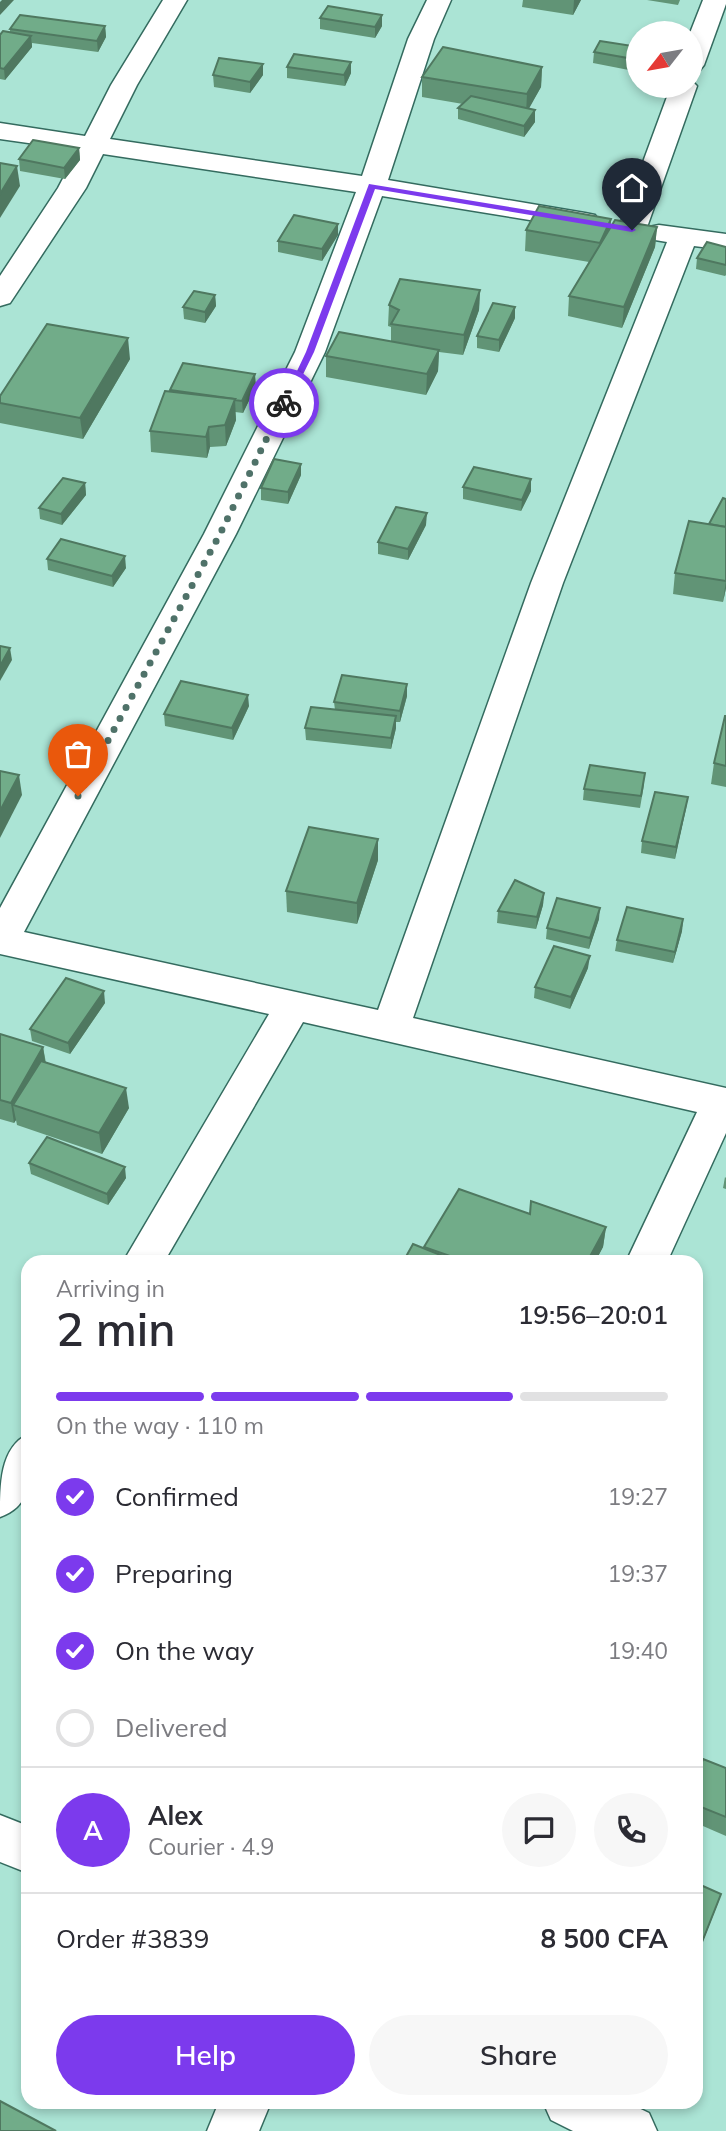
<!DOCTYPE html>
<meta charset="utf-8">
<style>
body{margin:0;font-family:Mulish,sans-serif;background:#f7f7f7;color:#2b2b33;height:100vh;display:flex;flex-direction:column;font-size:26px;white-space:nowrap}
*{box-sizing:border-box;margin:0}
p{font-size:23px;color:#7c7c81}
.icon{flex:none;width:38px;height:38px;fill:none;stroke:currentColor;stroke-width:2;stroke-linecap:round;stroke-linejoin:round}
.map{position:relative;flex:1;overflow:hidden}
.panel{position:absolute;left:21px;top:1255px;width:682px;height:854px;display:flex;flex-direction:column;background:#fff;border-radius:21px;box-shadow:0 4px 10px #0003}
.panel>*{flex:none}
.needle{width:46px;rotate:239deg}
.tools{position:absolute;left:626px;top:21px;display:grid;gap:14px}
.tools a{display:grid;place-items:center;width:77px;height:77px;border-radius:50%;background:#fff;box-shadow:0 4px 10px #0003;font-size:35px}
.pin{position:absolute;display:grid;place-items:center;width:60px;height:60px;color:#fff;margin:-72px -30px;border-radius:50% 50% 50% 0;rotate:-45deg;box-shadow:0 0 7px #0007}
.pin .icon{rotate:45deg}
.courier{position:absolute;display:grid;place-items:center;width:70px;height:70px;margin:-35px;border:5px solid #7c3aed;border-radius:50%;background:#fff;color:#222;box-shadow:0 2px 9px #0007}
.head em{font-style:normal;font-weight:600}
.head div{display:flex;flex-direction:column-reverse}
.head{display:flex;align-items:center;justify-content:space-between;height:119px;padding:0 35px}
h1{font-size:46px;font-weight:600;line-height:52px}
.bar{display:grid;grid-template-columns:repeat(4,1fr);gap:10px 7px;align-content:center;height:84px;padding:0 35px}
.bar i{height:9px;border-radius:5px;background:#e1e1e2}
.bar .active{background:#7c3aed}
.bar p{grid-column:span 4}
.line{display:flex;align-items:center;gap:18px;padding:0 35px;border-top:2px solid #e1e1e2}
.line div{flex:1}
.round{display:grid;place-items:center;flex:none;width:74px;height:74px;border-radius:37px;background:#f7f7f7}
ol{padding:0 35px;list-style:none}
li{display:flex;align-items:center;gap:21px;height:77px}
li p{margin-inline-start:auto}
li .icon{padding:7px;border-radius:50%;background:#7c3aed;color:#fff;stroke-width:4}
li:last-child{color:#7c7c81}
li i{width:38px;height:38px;border:4px solid #e1e1e2;border-radius:50%}
.action{display:flex;gap:14px;margin-top:auto;padding:14px 35px}
.action a{flex:1;height:80px;border-radius:42px;background:#7c3aed;color:#fff;font-size:28px;font-weight:600;line-height:80px;text-align:center}
.action a+a{background:#f7f7f7;color:#2b2b33}
.map>svg:first-child{display:block}
.lines{fill:none;stroke-linecap:round;stroke-linejoin:round}
.street-casing{stroke:#346b5f;stroke-width:3}
.street{fill:#fff;fill-rule:evenodd}
.wall{fill:#619476}
.shaded-wall{fill:#4f7860}
.building{fill:#71ac89;stroke:#4f7860;stroke-width:2}
.route{fill:#7c3aed}
.done{stroke:#4f7269;stroke-width:7;stroke-dasharray:0 12.6}
</style>
<div class="map">
<svg width="726" height="2131" viewBox="0 0 726 2131">
<rect width="100%" height="100%" fill="#abe4d5"/>
<g class="lines">
<defs>
<g id="street">
<polygon points="163,0 187,0 137,85 110,139 362,176 408,39 427,0 451,0 434,39 388,180 585,213 595,215 599,221 595,227 585,229 382,196 325,352 236,534 24,932 378,1010 531,583 667,242 649,239 645,233 649,227 659,225 726,234 726,250 694,246 563,583 413,1018 726,1088 726,1133 667,1262 626,1262 697,1112 303,1022 164,1262 123,1262 269,1014 0,954 0,908 204,534 295,352 356,192 103,154 86,188 14,297 10,303 0,306 0,276 58,188 78,150 0,139 0,123 85,136 111,85"/>
<polygon points="703,0 726,0 726,4 704,65 700,70 691,73 690,33"/>
<polygon points="691,80 697,86 646,230 642,236 622,236 618,230 671,86 691,86"/>
<path d="M28 1434C28 1468 38 1504 0 1517 0 1484 0 1448 28 1434Z"/>
<polygon points="0,1815 28,1826 28,1873 0,1862"/>
<polygon points="219,2102 271,2102 259,2131 207,2131"/>
<polygon points="543,2102 626,2102 649,2113 657,2131 573,2131 551,2120"/>
</g>
</defs>
<use href="#street" class="street-casing"/>
<use href="#street" class="street"/>
</g>
<g class="wall">
<polygon points="523,0 581,0 573,15 522,7"/>
<polygon points="647,0 680,0 678,5"/>
<polygon points="382,15 382,26 375,38 320,29 320,18"/>
<polygon points="105,26 106,37 98,52 32,43 32,47 5,80 0,79 0,35 10,32 10,29"/>
<polygon points="639,47 639,72 593,63 594,52"/>
<polygon points="287,67 351,73 345,86 287,78"/>
<polygon points="542,67 541,87 528,109 535,122 524,137 458,119 458,108 463,104 422,97 422,77"/>
<polygon points="213,75 263,75 250,93 214,87"/>
<polygon points="79,148 80,160 65,179 20,171 19,159"/>
<polygon points="611,219 610,228 657,227 655,247 622,328 568,316 569,296 589,262 525,251 526,230"/>
<polygon points="338,235 322,261 278,252 278,241"/>
<polygon points="726,247 726,275 725,276 696,269 697,258"/>
<polygon points="480,290 479,310 463,355 439,352 438,371 426,395 326,377 326,356 391,342 391,327 388,326 389,305"/>
<polygon points="215,295 216,306 205,323 184,319 183,307"/>
<polygon points="515,318 499,352 477,348 477,336"/>
<polygon points="130,359 83,439 0,423 0,396"/>
<polygon points="256,386 243,413 235,412 236,420 226,446 210,447 207,458 151,452 150,431 170,390"/>
<polygon points="301,475 288,504 261,500 261,488"/>
<polygon points="531,479 531,491 521,511 463,499 463,487"/>
<polygon points="85,483 86,495 62,525 40,519 39,508"/>
<polygon points="726,499 726,588 723,602 673,594 675,573"/>
<polygon points="426,525 408,560 378,554 378,542"/>
<polygon points="47,559 126,568 113,587 48,570"/>
<polygon points="407,696 400,722 396,722 396,728 391,749 306,740 305,728 335,710 334,702"/>
<polygon points="249,706 233,740 165,726 164,714"/>
<polygon points="726,716 726,787 711,784 714,763"/>
<polygon points="644,785 640,808 583,800 584,789"/>
<polygon points="688,797 675,859 641,853 642,841"/>
<polygon points="378,860 357,924 287,912 286,891"/>
<polygon points="544,893 543,905 536,929 497,923 498,911"/>
<polygon points="599,919 589,949 546,939 547,928"/>
<polygon points="683,919 682,931 673,963 615,951 617,940"/>
<polygon points="588,968 570,1009 534,998 535,987"/>
<polygon points="105,1003 70,1054 32,1041 30,1029"/>
<polygon points="0,1034 43,1047 46,1063 129,1108 102,1154 17,1125 16,1120 14,1123 0,1119"/>
<polygon points="29,1163 126,1178 108,1205 31,1174"/>
<polygon points="725,1177 726,1178 726,1189 723,1188"/>
<polygon points="530,1214 606,1227 603,1247 595,1262 403,1262 424,1248 424,1247"/>
<polygon points="726,1768 726,1836 696,1823 696,1780"/>
<polygon points="696,1883 721,1894 699,1951 696,1950"/>
</g>
<g class="shaded-wall">
<polygon points="2,0 14,0 0,15 0,2"/>
<polygon points="574,0 581,0 573,15"/>
<polygon points="382,15 382,26 375,38 375,27"/>
<polygon points="105,26 106,37 98,52 97,41"/>
<polygon points="31,36 32,47 5,80 4,69"/>
<polygon points="351,62 351,73 345,86 344,75"/>
<polygon points="263,64 263,75 250,93 250,82"/>
<polygon points="542,67 541,87 526,114 527,94"/>
<polygon points="535,110 535,122 524,137 524,126"/>
<polygon points="79,148 80,160 65,179 64,168"/>
<polygon points="17,166 20,186 0,218 0,194"/>
<polygon points="611,219 609,240 598,264 600,243"/>
<polygon points="338,224 338,235 322,261 322,249"/>
<polygon points="657,227 655,247 622,328 624,307"/>
<polygon points="480,290 479,310 463,355 464,335"/>
<polygon points="215,295 216,306 205,323 205,312"/>
<polygon points="515,307 515,318 499,352 499,340"/>
<polygon points="128,338 130,359 83,439 80,418"/>
<polygon points="439,350 438,371 426,395 427,374"/>
<polygon points="255,374 256,386 243,413 242,401"/>
<polygon points="235,399 236,420 226,446 225,425"/>
<polygon points="209,427 210,447 207,458 206,437"/>
<polygon points="301,464 301,475 288,504 288,492"/>
<polygon points="531,479 531,491 521,511 522,500"/>
<polygon points="85,483 86,495 62,525 61,514"/>
<polygon points="427,513 426,525 408,560 408,549"/>
<polygon points="125,556 126,568 113,587 112,576"/>
<polygon points="726,580 726,588 723,602"/>
<polygon points="10,648 12,660 0,681 0,666"/>
<polygon points="407,684 407,696 400,722 400,711"/>
<polygon points="248,695 249,706 233,740 232,728"/>
<polygon points="396,716 396,728 391,749 391,738"/>
<polygon points="19,775 22,795 0,838 0,811"/>
<polygon points="688,797 686,809 675,859 676,847"/>
<polygon points="378,839 378,860 357,924 357,903"/>
<polygon points="544,893 543,905 536,929 537,917"/>
<polygon points="600,908 599,919 589,949 590,938"/>
<polygon points="683,919 682,931 673,963 675,952"/>
<polygon points="590,956 588,968 570,1009 571,997"/>
<polygon points="104,991 105,1003 70,1054 68,1043"/>
<polygon points="43,1047 46,1067 13,1105 16,1120 14,1123 11,1103"/>
<polygon points="126,1088 129,1108 102,1154 99,1133"/>
<polygon points="125,1167 126,1178 108,1205 107,1194"/>
<polygon points="606,1227 603,1247 595,1262 587,1262"/>
<polygon points="721,1894 718,1903 699,1951 702,1942"/>
</g>
<g class="building">
<polygon points="328,6 382,15 375,27 320,18"/>
<polygon points="20,15 105,26 97,41 10,29"/>
<polygon points="3,31 31,36 4,69 0,68 0,35"/>
<polygon points="600,41 639,47 639,60 594,52"/>
<polygon points="443,47 542,67 527,94 422,77"/>
<polygon points="294,54 351,62 344,75 287,67"/>
<polygon points="219,58 263,64 250,82 213,75"/>
<polygon points="471,96 535,110 524,126 458,108"/>
<polygon points="33,140 79,148 64,168 19,159"/>
<polygon points="0,163 17,166 0,194"/>
<polygon points="539,206 611,219 600,243 526,230"/>
<polygon points="294,215 338,224 322,249 278,241"/>
<polygon points="615,220 657,227 624,307 569,296"/>
<polygon points="707,242 726,247 726,265 697,258"/>
<polygon points="400,279 480,290 464,335 391,324 399,310 389,305"/>
<polygon points="194,291 215,295 205,312 183,307"/>
<polygon points="493,303 515,307 499,340 477,336"/>
<polygon points="47,324 128,338 80,418 0,403 0,396"/>
<polygon points="339,332 439,350 427,374 326,356"/>
<polygon points="183,363 255,374 242,401 234,400 235,399 170,390"/>
<polygon points="165,391 235,399 225,425 209,427 206,437 150,431"/>
<polygon points="274,459 301,464 288,492 261,488"/>
<polygon points="474,467 531,479 522,500 463,487"/>
<polygon points="63,478 85,483 61,514 39,508"/>
<polygon points="723,498 726,499 726,527 709,524"/>
<polygon points="396,507 427,513 408,549 378,542"/>
<polygon points="689,521 726,527 726,581 675,573"/>
<polygon points="61,539 125,556 112,576 47,559"/>
<polygon points="0,646 10,648 0,666"/>
<polygon points="342,675 407,684 400,711 334,702"/>
<polygon points="181,681 248,695 232,728 164,714"/>
<polygon points="311,707 396,716 391,738 305,728"/>
<polygon points="725,716 726,716 726,766 714,763"/>
<polygon points="590,765 645,773 641,796 584,789"/>
<polygon points="0,771 19,775 0,811"/>
<polygon points="655,792 688,797 676,847 642,841"/>
<polygon points="309,827 378,839 357,903 286,891"/>
<polygon points="515,880 544,893 537,917 498,911"/>
<polygon points="557,898 600,908 590,938 547,928"/>
<polygon points="627,907 683,919 675,952 617,940"/>
<polygon points="554,946 590,956 571,997 535,987"/>
<polygon points="66,978 104,991 68,1043 30,1029"/>
<polygon points="0,1034 43,1047 11,1103 0,1100"/>
<polygon points="41,1061 126,1088 99,1133 13,1105"/>
<polygon points="47,1137 125,1167 107,1194 29,1163"/>
<polygon points="459,1189 530,1214 531,1201 606,1227 587,1262 467,1262 424,1247"/>
<polygon points="413,1244 458,1262 403,1262"/>
<polygon points="703,1759 726,1768 726,1817 696,1805 696,1780"/>
<polygon points="696,1883 721,1894 702,1942 696,1940"/>
<polygon points="0,2101 56,2131 0,2131"/>
</g>
<polygon class="route" points="369,184 632,227 636,230 632,232 375,189 314,352 289,403 281,405 306,352"/>
<g class="lines">
<polyline class="done" points="78,796 220,534 284,403"/>
</g>
</svg>
<div class="tools">
<a><svg class="needle" viewBox="-14 -14 28 28"><path d="M0-13l5 13h-10z" fill="#e53935"/><path d="M0 13l5-13h-10z" fill="#7c7c81"/></svg></a>
</div>
<div class="pin" style="left:78px;top:796px;background:#ea580c"><svg class="icon" aria-label="bag" viewBox="0 0 24 24"><path d="M5 8h14l-1 12H6zM9 8a3 3 0 0 1 6 0"/></svg></div>
<div class="pin" style="left:632px;top:230px;background:#1f2937"><svg class="icon" aria-label="home" viewBox="0 0 24 24"><path d="M3 11l9-7 9 7M6 9v11h12V9"/></svg></div>
<div class="courier" style="left:284px;top:403px"><svg class="icon" aria-label="bike" viewBox="0 0 24 24"><circle cx="6" cy="16" r="4"/><circle cx="18" cy="16" r="4"/><path d="M6 16l4-8h5l3 8M10 8l3 8H6M13 5h3"/></svg></div>
<section class="panel">
<div class="head"><div><h1>2 min</h1><p>Arriving in</p></div><em>19:56–20:01</em></div>
<div class="bar"><i class="active"></i><i class="active"></i><i class="active"></i><i></i><p>On the way · 110 m</p></div>
<ol>
<li><svg class="icon" aria-label="check" viewBox="0 0 24 24"><path d="M5 12l5 5 9-10"/></svg>Confirmed<p>19:27</p></li>
<li><svg class="icon" aria-label="check" viewBox="0 0 24 24"><path d="M5 12l5 5 9-10"/></svg>Preparing<p>19:37</p></li>
<li><svg class="icon" aria-label="check" viewBox="0 0 24 24"><path d="M5 12l5 5 9-10"/></svg>On the way<p>19:40</p></li>
<li><i></i>Delivered</li>
</ol>
<div class="line" style="height:126px"><b class="round" style="background:#7c3aed;color:#fff">A</b><div><b>Alex</b><p>Courier · 4.9</p></div><a class="round"><svg class="icon" aria-label="chat" viewBox="0 0 24 24"><path d="M4 5h16v11H9l-5 4z"/></svg></a><a class="round"><svg class="icon" aria-label="phone" viewBox="0 0 24 24"><path d="M5 4h4l2 5-3 2q2 4 5 5l2-3 5 2v4C11 20 4 13 5 4z"/></svg></a></div>
<div class="line" style="height:91px"><div>Order #3839</div><b>8 500 CFA</b></div>
<div class="action"><a>Help</a><a>Share</a></div>
</section>
</div>
